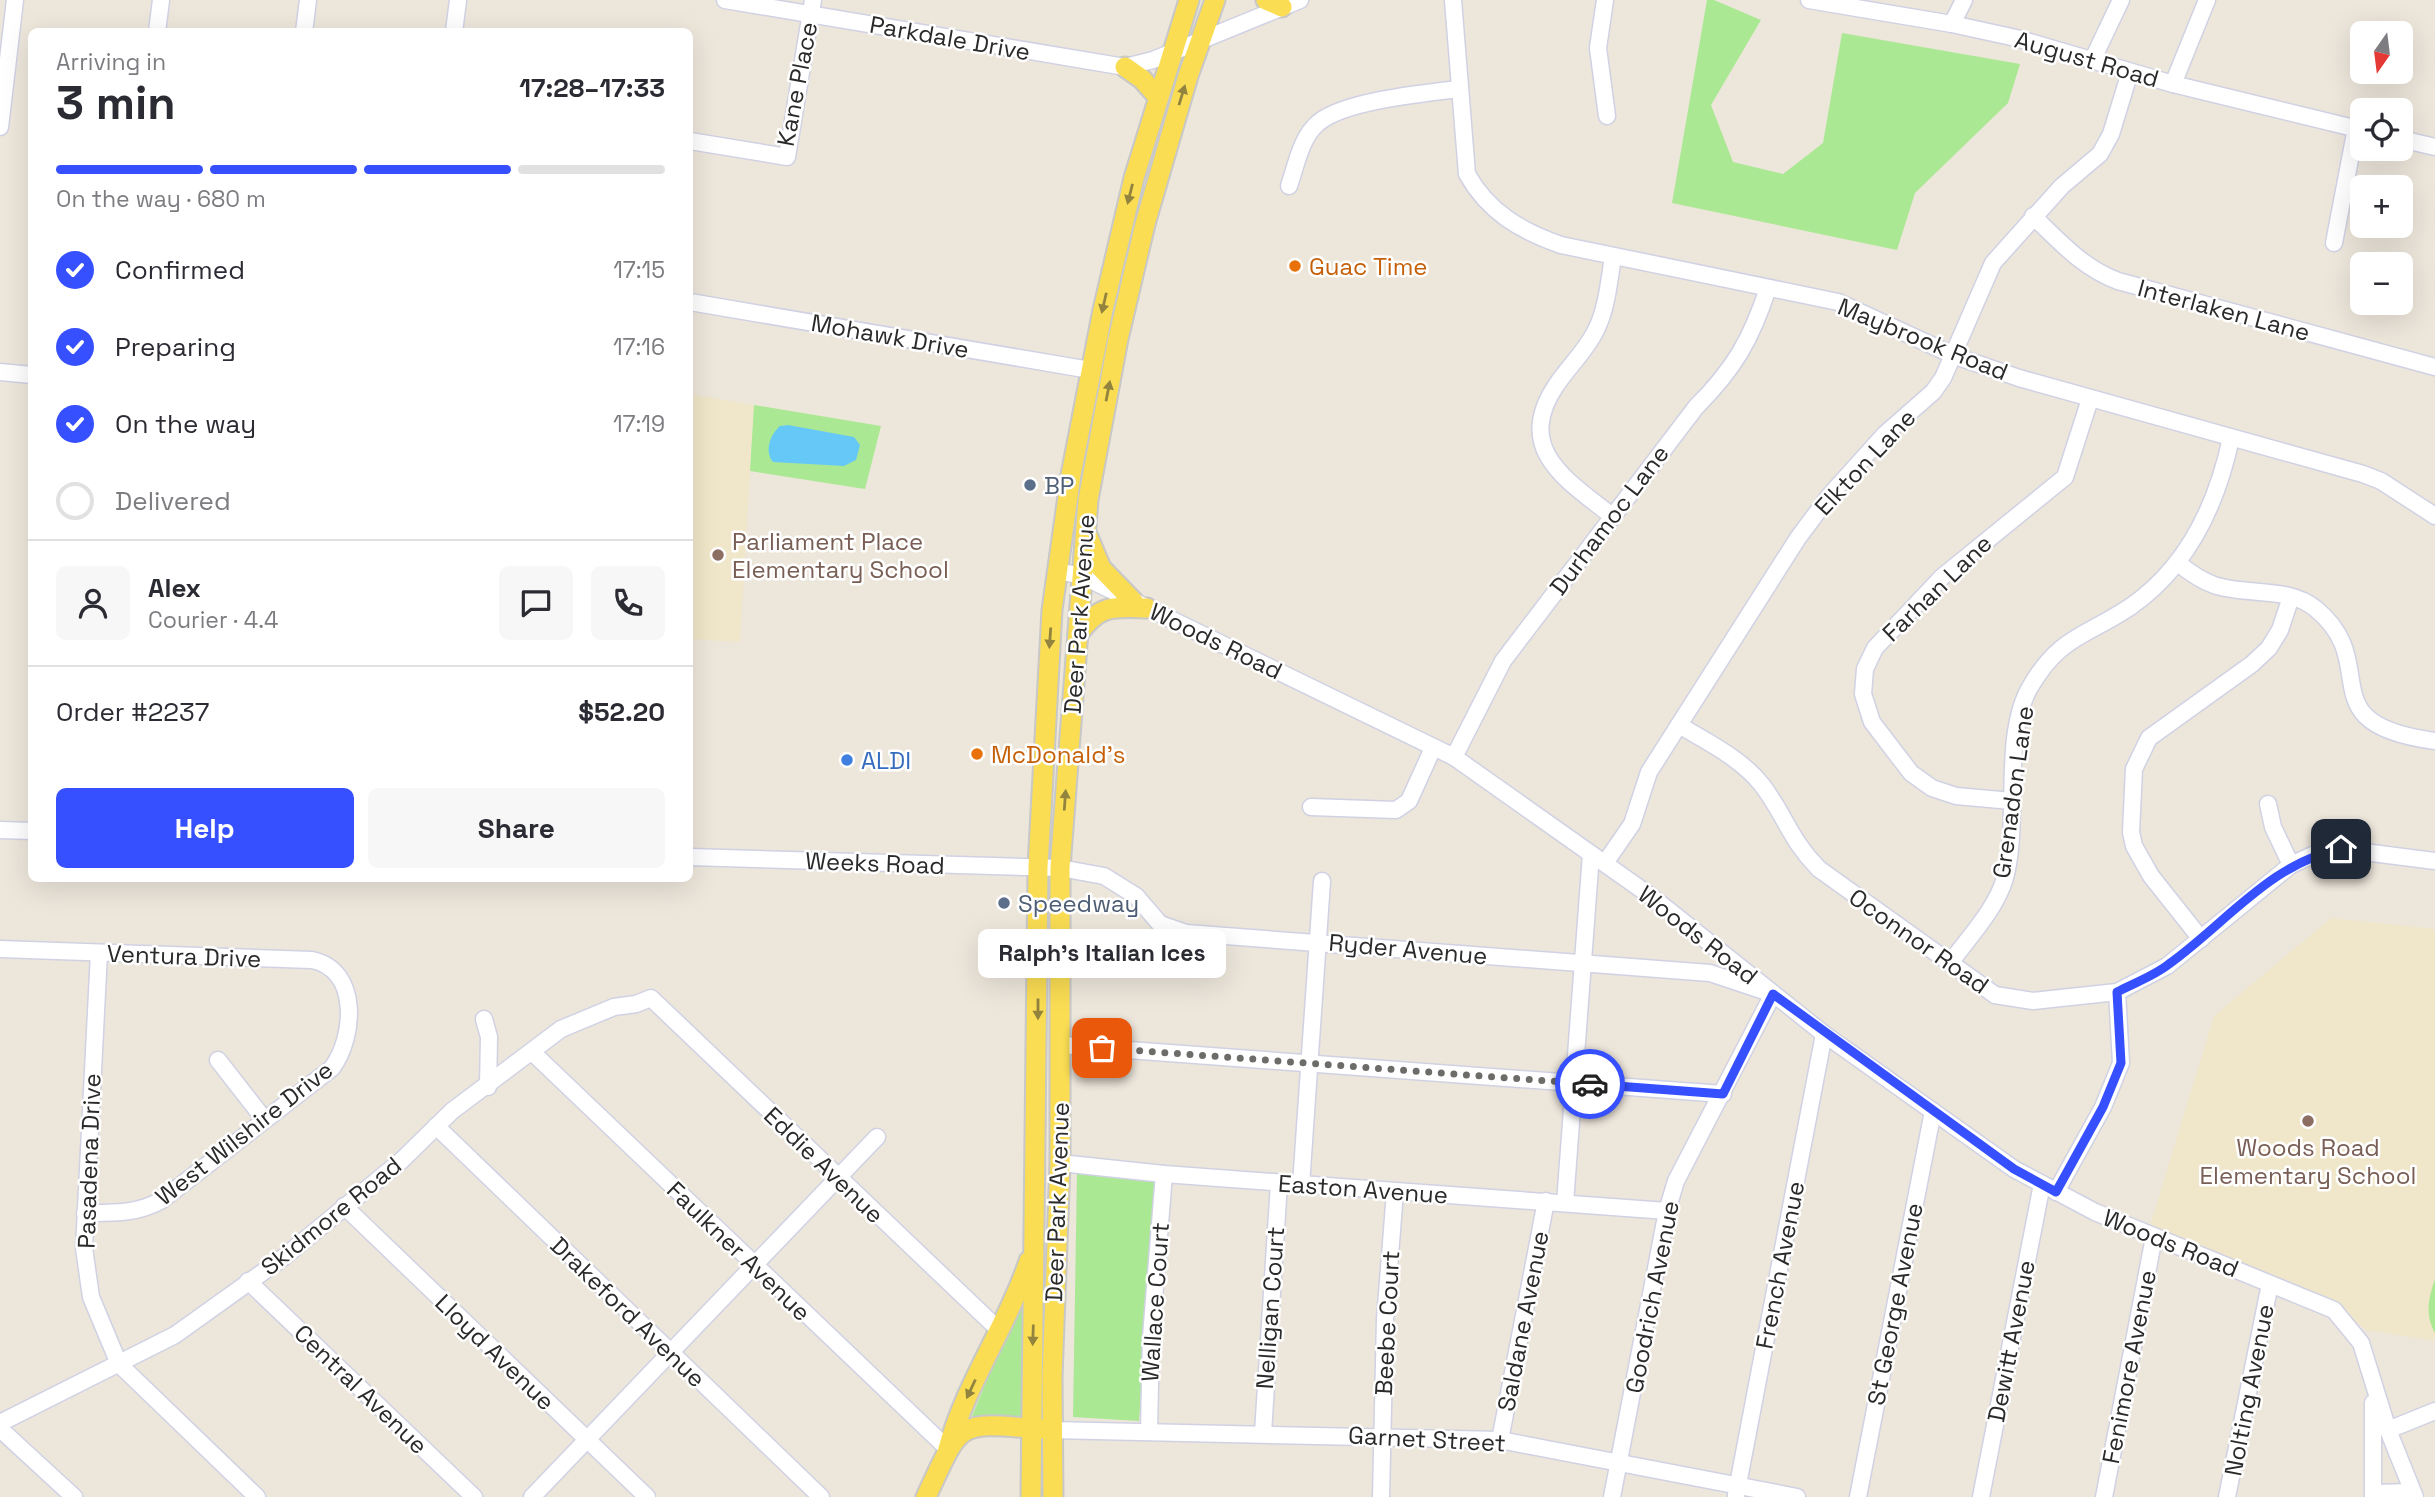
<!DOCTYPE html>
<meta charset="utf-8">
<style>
body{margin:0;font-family:"Space Grotesk",sans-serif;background:#f7f7f7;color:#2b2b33;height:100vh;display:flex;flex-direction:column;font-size:26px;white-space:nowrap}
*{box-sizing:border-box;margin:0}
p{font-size:23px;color:#7c7c81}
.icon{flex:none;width:38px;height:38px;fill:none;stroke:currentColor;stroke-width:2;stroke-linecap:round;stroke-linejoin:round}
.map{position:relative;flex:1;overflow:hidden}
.drawer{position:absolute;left:28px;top:28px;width:665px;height:854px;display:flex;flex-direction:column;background:#fff;border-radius:10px;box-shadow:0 7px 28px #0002}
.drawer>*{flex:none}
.needle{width:46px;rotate:194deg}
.tools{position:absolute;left:2350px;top:21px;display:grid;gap:14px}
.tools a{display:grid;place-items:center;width:63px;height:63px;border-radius:10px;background:#fff;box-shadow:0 7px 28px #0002;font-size:35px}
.pin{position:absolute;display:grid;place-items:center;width:60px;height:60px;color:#fff;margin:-30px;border-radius:14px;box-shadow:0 4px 10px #0006}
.courier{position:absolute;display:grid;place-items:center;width:70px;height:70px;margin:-35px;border:5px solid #364fff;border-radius:50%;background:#fff;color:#222;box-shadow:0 2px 9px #0007}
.bubble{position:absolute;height:49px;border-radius:10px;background:#fff;box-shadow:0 7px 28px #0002;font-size:23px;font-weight:700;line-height:49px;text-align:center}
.summary em{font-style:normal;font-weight:700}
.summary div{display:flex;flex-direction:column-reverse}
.summary{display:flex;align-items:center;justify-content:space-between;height:119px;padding:0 28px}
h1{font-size:46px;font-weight:700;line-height:52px}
.bar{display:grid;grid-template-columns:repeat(4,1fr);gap:10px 7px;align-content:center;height:84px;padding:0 28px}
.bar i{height:9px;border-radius:5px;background:#e1e1e2}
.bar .selected{background:#364fff}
.bar p{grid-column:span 4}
.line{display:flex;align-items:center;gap:18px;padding:0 28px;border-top:2px solid #e1e1e2}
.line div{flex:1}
.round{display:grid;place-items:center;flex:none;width:74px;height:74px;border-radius:10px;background:#f7f7f7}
ol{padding:0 28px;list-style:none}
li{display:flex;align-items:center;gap:21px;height:77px}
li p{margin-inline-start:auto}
li .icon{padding:7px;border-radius:50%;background:#364fff;color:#fff;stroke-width:4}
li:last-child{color:#7c7c81}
li i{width:38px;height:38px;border:4px solid #e1e1e2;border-radius:50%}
.action{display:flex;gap:14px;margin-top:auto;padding:14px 28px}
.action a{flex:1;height:80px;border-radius:10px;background:#364fff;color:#fff;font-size:28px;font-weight:700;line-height:80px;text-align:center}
.action a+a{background:#f7f7f7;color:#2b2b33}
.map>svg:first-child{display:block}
.education{fill:#f0e6c9}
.green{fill:#abe893}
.water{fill:#66c8f7}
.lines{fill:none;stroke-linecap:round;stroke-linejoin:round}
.minor-casing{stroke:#d0d2e4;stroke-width:19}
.major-casing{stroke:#c8c8c8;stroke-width:23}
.minor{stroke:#fff;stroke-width:16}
.major{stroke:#fadd53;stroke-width:19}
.oneway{fill:#92843e}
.done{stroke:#6e6c68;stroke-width:7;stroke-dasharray:0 12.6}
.route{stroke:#364fff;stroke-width:9}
.food-dot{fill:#e8710a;stroke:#fff;stroke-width:2.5}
.service-dot{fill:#5c6f8a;stroke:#fff;stroke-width:2.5}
.education-dot{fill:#8d6e63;stroke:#fff;stroke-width:2.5}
.shop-dot{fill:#3f7fe0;stroke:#fff;stroke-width:2.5}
.labels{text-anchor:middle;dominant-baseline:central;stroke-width:5;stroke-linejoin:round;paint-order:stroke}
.street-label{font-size:24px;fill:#2a2a2a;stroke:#fff}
.food-label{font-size:24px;fill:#c56008;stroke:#fff;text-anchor:start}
.service-label{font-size:24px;fill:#4e5e75;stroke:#fff;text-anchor:start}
.education-label{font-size:24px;fill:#785e54;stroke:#fff;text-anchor:start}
.shop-label{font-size:24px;fill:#366cbe;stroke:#fff;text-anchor:start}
</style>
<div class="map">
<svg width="2435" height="1497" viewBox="0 0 2435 1497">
<rect width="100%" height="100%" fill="#ede6db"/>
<g class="education">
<polygon points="690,394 754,405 740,642 690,639"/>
<polygon points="2331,918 2435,929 2435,1341 2367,1330 2334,1305 2150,1226 2214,1016"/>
</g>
<g class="green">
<polygon points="1707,0 1714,0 1761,20 1711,105 1733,162 1783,174 1823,143 1842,33 2020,64 2008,103 1915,193 1897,250 1672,203"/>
<polygon points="754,405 881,426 865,489 750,471"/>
<polygon points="1077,1172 1157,1180 1139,1421 1073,1417"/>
<path d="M2435 1279V1333C2425 1315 2428 1299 2435 1279Z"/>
<polygon points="1016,1309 1025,1310 1023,1418 972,1416"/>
</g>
<path class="water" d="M788 425 854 437 860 445 856 460 844 466 773 462C764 451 770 435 780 426Z"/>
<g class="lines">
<defs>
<g id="minor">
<polyline points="725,0 1125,67 1153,60 1300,0"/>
<path d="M1453 0 1467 174C1488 212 1521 231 1561 245L1838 302 1955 356 2019 378 2363 474 2381 481 2435 516"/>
<polyline points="1605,0 1598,48 1607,116"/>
<polyline points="1809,0 1952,24 2016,38 2173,84 2362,130"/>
<polyline points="1952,24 1964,0"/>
<polyline points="157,32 161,0"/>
<polyline points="304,32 308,0"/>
<polyline points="454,32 458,0"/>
<polyline points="2092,61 2121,0"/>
<polyline points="2173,84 2207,0"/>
<polyline points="0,127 15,0"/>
<polyline points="2401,139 2435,147"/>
<polyline points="690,141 787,157 813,0"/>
<path d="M1289 186C1296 166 1301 137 1318 123 1343 101 1424 93 1459 89"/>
<path d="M2033 216C2060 242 2083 268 2118 281L2435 367"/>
<polyline points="2334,243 2356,128"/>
<polyline points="690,302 1090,370"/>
<polyline points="0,372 32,375"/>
<path d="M1612 516C1568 481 1514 450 1555 387 1567 368 1586 351 1596 330 1607 308 1609 281 1613 257"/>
<path d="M2178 563C2189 572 2200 580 2214 585 2246 596 2288 586 2316 609 2384 665 2306 724 2435 741"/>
<polyline points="1058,571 1082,576 1454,757 1652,897 1824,1034 2014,1169 2095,1212 2334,1310 2361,1343 2388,1430 2415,1497"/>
<path d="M1679 725C1707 742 1741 758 1762 785 1785 815 1790 840 1819 869L1995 995 2033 1001 2117 992 2167 966 2291 865 2317 853 2341 849 2435 861"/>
<path d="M1454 757 1503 661 1696 407C1734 369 1751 340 1768 288"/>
<polyline points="2012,801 1956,796 1932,788 1911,773 1872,722 1863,694 1865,669 1875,648 1942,577 2065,477 2090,399"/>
<polyline points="2268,804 2273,827 2291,865"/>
<polyline points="1311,807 1396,810 1409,801 1433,748"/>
<polyline points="0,830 32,831"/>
<polyline points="690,857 1060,868 1104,876 1136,896 1160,924 1186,933 1710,973 1773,994 1676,1181 1667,1211 1612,1497"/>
<polyline points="1605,863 1632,824 1649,772 1798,538 1830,495 1884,435 1933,392 1943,378 1993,263 2062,186 2100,154 2111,134 2130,72"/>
<polyline points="2201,939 2151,876 2134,846 2131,832 2134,769 2149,738 2252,664 2269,648 2280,630 2291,597"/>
<path d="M0 949 312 960C360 970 355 1037 332 1068L162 1200C137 1214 114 1213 85 1213"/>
<polyline points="99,953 84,1248 91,1297 119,1364 257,1497"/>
<path d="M1950 963C1969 937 1996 909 2005 878 2020 823 2002 738 2029 689 2059 636 2085 637 2130 607 2188 567 2217 504 2231 438"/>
<polyline points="484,1019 489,1037 488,1087"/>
<polyline points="1061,1045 1723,1094"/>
<polyline points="532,1052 948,1449"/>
<polyline points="218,1060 264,1119"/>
<polyline points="436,1126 821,1497"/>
<polyline points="1060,1163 1164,1174 1667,1211"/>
<polyline points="1301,1185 1322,881"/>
<polyline points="2056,1192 2103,1107 2121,1063 2117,992"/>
<polyline points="1565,1203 1591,854"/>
<polyline points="344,1206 647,1497"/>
<polyline points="248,1281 474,1497"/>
<polyline points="2373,1403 2373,1497"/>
<polyline points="0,1423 175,1335 284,1257 402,1160 452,1111 561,1029 614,1007 636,1004 651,998 999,1330"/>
<polyline points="0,1429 74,1497"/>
<polyline points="1051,1430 1500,1440 1797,1497"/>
<polyline points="2388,1430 2435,1411"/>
<polyline points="1149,1431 1151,1337 1164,1174"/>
<polyline points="1263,1433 1279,1183"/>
<polyline points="1500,1440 1546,1201"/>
<polyline points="2376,1493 2411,1492"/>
<polyline points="1736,1495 1824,1034"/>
<polyline points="532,1497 877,1137"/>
<polyline points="1381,1497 1385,1319 1395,1192"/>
<polyline points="1858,1497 1933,1111"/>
<polyline points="1981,1497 2042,1184"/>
<polyline points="2104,1497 2154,1237"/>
<polyline points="2227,1497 2270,1284"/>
</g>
<g id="major">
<polyline points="1266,0 1282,7"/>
<polyline points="1125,67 1142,79 1158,97"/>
<polyline points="1088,537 1101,568 1133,601"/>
<path d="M1078 634C1100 604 1112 607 1147 608"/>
<path d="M948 1449C966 1383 1007 1326 1029 1261"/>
<path d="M926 1497C962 1420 955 1422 1041 1429"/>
<polyline points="1031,1497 1038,867 1052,610 1071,475 1103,310 1134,178 1189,0"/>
<polyline points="1053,1497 1052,1377 1060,1163 1060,868 1088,500 1118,339 1145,224 1188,76 1215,0"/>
</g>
</defs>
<use href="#minor" class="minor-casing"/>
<use href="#major" class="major-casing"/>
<use href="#minor" class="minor"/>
<use href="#major" class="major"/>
</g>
<defs><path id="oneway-solid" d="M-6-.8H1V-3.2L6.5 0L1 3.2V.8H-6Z" transform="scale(1.75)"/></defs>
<g class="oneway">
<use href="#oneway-solid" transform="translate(1182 95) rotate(-73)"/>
<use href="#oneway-solid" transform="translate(1130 194) rotate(104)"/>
<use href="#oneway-solid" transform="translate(1104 303) rotate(103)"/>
<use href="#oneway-solid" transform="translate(1108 391) rotate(-79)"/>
<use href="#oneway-solid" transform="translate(1050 638) rotate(94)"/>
<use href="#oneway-solid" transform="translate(1065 800) rotate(-86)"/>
<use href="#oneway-solid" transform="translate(1038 1009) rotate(90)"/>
<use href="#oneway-solid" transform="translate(1033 1335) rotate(92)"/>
<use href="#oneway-solid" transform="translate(971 1389) rotate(115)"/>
</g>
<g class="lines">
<polyline class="done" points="1102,1048 1590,1084"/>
<path class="route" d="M1590 1084 1723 1094 1773 994 2014 1169 2056 1192 2103 1107 2121 1063 2117 992C2134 983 2154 976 2169 964 2225 924 2272 862 2341 849"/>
</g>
<g class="food-dot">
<circle cx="1295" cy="266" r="7"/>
<circle cx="977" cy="754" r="7"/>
</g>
<g class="service-dot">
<circle cx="1030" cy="485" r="7"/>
<circle cx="1004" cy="903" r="7"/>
</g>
<g class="education-dot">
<circle cx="718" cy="555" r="7"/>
<circle cx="2308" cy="1121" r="7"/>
</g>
<circle class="shop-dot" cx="847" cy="760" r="7"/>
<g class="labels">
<g class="street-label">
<text transform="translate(950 38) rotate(10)">Parkdale Drive</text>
<text transform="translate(2087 59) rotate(16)">August Road</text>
<text transform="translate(797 84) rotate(-79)">Kane Place</text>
<text transform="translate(2224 310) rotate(15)">Interlaken Lane</text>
<text transform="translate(890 336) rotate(10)">Mohawk Drive</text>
<text transform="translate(1923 339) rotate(22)">Maybrook Road</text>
<text transform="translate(1865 462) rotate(-47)">Elkton Lane</text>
<text transform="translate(1609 520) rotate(-53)">Durhamoc Lane</text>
<text transform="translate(1937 588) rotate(-44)">Farhan Lane</text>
<text transform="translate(1079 614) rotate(-86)">Deer Park Avenue</text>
<text transform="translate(1216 641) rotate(26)">Woods Road</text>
<text transform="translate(2013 792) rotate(-82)">Grenadon Lane</text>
<text transform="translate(875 863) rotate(2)">Weeks Road</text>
<text transform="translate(1698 935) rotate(38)">Woods Road</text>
<text transform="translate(1919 941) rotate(35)">Oconnor Road</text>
<text transform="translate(1408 949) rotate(5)">Ryder Avenue</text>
<text transform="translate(184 956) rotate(2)">Ventura Drive</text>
<text transform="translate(244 1133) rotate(-38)">West Wilshire Drive</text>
<text transform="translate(89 1161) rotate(-88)">Pasadena Drive</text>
<text transform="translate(824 1165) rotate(44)">Eddie Avenue</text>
<text transform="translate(1363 1189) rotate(4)">Easton Avenue</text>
<text transform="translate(1057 1202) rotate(-88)">Deer Park Avenue</text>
<text transform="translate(331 1216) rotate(-39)">Skidmore Road</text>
<text transform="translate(2171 1243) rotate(22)">Woods Road</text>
<text transform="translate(739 1251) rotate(44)">Faulkner Avenue</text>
<text transform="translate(1780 1265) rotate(-79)">French Avenue</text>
<text transform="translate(1652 1297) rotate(-79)">Goodrich Avenue</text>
<text transform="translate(1155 1302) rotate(-86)">Wallace Court</text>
<text transform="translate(1895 1304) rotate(-79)">St George Avenue</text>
<text transform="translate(1270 1308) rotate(-86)">Nelligan Court</text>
<text transform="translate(628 1312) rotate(44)">Drakeford Avenue</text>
<text transform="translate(1523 1321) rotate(-79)">Saldane Avenue</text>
<text transform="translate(1387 1323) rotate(-87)">Beebe Court</text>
<text transform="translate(2011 1341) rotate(-79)">Dewitt Avenue</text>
<text transform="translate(495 1352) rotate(44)">Lloyd Avenue</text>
<text transform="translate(2129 1367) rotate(-79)">Fenimore Avenue</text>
<text transform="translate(361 1389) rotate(44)">Central Avenue</text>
<text transform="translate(2249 1390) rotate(-79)">Nolting Avenue</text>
<text transform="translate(1427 1439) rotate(3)">Garnet Street</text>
</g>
<g class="food-label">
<text x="1309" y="266">Guac Time</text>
<text x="991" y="754">McDonald's</text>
</g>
<g class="service-label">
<text x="1044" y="485">BP</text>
<text x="1018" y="903">Speedway</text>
</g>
<g class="education-label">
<text x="732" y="541">Parliament Place<tspan x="732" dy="28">Elementary School</tspan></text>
<text x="2308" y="1147" text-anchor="middle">Woods Road<tspan x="2308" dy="28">Elementary School</tspan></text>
</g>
<g class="shop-label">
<text x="861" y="760">ALDI</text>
</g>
</g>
</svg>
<div class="tools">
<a><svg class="needle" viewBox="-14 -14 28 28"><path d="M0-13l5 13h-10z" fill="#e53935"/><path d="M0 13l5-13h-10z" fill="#7c7c81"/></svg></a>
<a><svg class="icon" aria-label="locate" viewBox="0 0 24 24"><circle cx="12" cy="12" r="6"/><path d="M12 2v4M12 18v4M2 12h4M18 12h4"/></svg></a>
<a>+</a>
<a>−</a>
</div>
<div class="pin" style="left:1102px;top:1048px;background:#ea580c"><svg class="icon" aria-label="bag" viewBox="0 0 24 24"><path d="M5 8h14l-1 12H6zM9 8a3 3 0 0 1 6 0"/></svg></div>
<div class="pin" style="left:2341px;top:849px;background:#1f2937"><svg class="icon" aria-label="home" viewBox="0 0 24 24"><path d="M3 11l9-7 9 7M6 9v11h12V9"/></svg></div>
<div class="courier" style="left:1590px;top:1084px"><svg class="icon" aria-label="car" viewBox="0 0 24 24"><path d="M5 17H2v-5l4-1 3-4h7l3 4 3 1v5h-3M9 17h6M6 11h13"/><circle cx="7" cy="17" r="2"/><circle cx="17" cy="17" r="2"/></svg></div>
<div class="bubble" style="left:978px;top:929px;width:248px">Ralph's Italian Ices</div>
<section class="drawer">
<div class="summary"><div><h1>3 min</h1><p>Arriving in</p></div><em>17:28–17:33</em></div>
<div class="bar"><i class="selected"></i><i class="selected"></i><i class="selected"></i><i></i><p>On the way · 680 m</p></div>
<ol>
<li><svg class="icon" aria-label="check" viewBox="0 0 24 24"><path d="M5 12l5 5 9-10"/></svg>Confirmed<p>17:15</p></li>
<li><svg class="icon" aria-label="check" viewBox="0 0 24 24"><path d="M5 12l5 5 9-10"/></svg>Preparing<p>17:16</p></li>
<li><svg class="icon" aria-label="check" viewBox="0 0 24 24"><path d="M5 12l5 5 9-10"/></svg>On the way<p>17:19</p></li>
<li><i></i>Delivered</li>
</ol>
<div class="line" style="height:126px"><a class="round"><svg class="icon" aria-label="person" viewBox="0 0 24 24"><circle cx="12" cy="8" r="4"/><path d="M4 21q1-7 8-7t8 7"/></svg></a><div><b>Alex</b><p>Courier · 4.4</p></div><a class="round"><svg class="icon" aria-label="chat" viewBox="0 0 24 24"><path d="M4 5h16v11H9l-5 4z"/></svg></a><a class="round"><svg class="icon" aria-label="phone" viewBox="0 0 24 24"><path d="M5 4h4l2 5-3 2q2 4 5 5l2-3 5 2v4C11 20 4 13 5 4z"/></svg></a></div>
<div class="line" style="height:91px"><div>Order #2237</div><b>$52.20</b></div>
<div class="action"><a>Help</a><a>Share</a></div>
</section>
</div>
